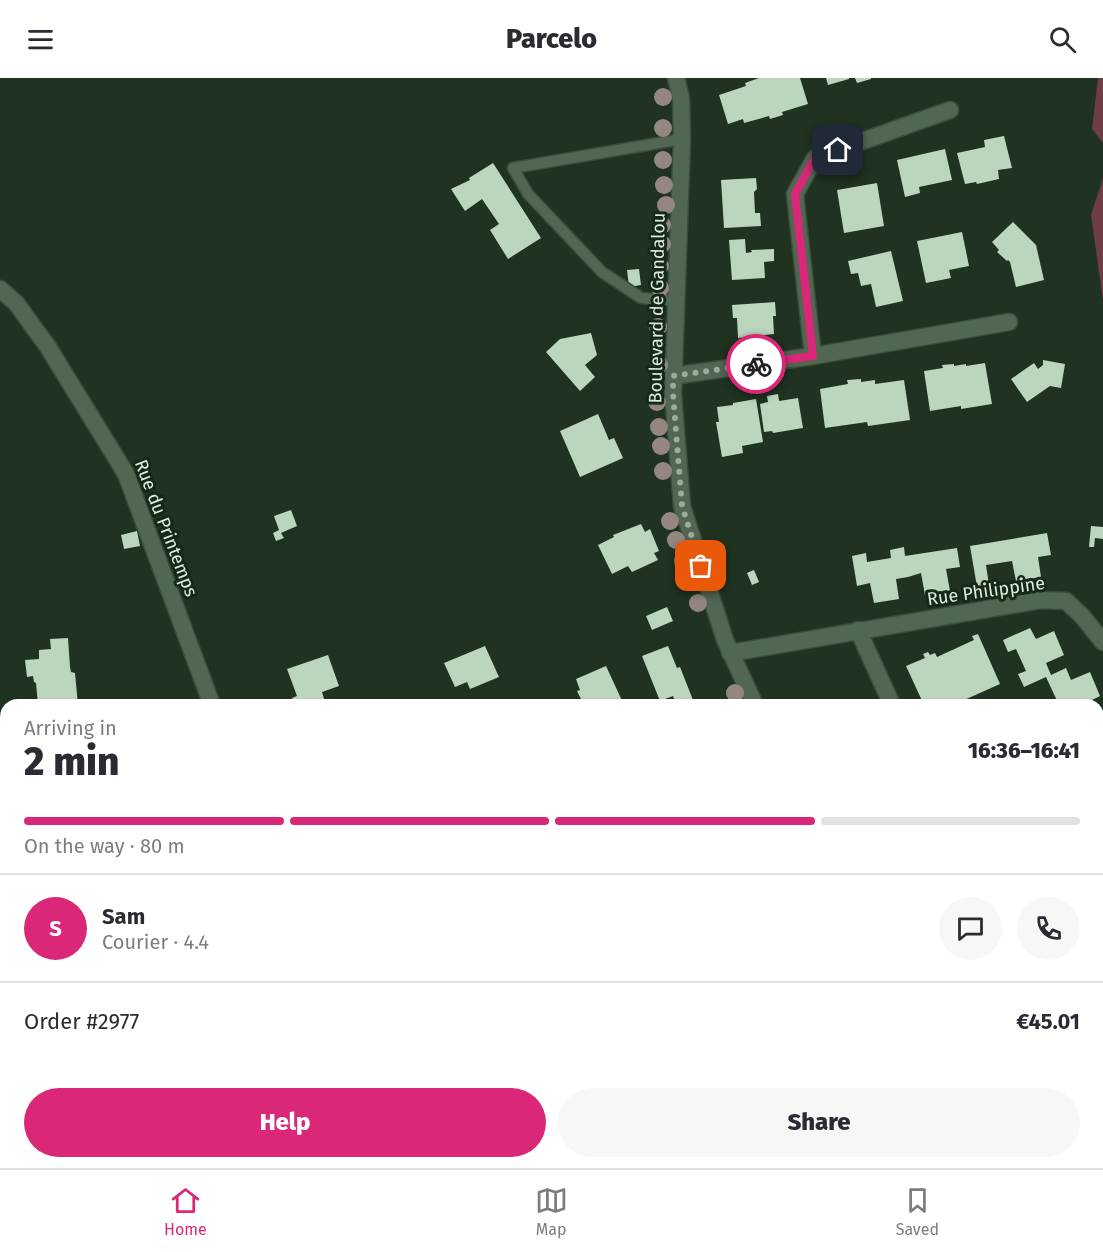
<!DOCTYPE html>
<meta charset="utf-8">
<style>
body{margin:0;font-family:"Fira Sans",sans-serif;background:#f7f7f7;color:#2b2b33;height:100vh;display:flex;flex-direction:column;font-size:22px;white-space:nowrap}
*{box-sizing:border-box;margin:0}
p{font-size:20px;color:#7c7c81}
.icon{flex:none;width:33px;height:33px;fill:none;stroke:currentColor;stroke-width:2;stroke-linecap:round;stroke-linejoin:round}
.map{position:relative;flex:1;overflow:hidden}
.details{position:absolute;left:0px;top:621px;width:1104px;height:470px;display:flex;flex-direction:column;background:#fff;border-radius:18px 18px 0 0;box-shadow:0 2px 4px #0004}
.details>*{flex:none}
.pin{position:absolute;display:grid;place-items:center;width:51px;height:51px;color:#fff;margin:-26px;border-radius:12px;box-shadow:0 3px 9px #0006}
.courier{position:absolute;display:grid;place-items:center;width:60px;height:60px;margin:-30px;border:4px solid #db2777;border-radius:50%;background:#fff;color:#222;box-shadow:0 2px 8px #0007}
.head em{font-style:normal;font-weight:800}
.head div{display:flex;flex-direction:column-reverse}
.head{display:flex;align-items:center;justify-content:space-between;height:102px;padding:0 24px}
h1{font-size:39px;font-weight:800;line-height:45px}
.bar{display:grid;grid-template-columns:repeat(4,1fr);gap:9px 6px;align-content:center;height:72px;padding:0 24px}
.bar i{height:8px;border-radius:4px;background:#e1e1e2}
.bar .current{background:#db2777}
.bar p{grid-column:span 4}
.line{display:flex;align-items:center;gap:15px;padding:0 24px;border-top:2px solid #e1e1e2}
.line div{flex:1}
.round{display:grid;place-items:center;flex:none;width:63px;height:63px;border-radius:32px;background:#f7f7f7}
.primary-button{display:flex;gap:12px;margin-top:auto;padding:12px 24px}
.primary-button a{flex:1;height:69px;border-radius:36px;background:#db2777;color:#fff;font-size:24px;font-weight:800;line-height:69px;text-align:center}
.primary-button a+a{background:#f7f7f7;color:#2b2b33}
header{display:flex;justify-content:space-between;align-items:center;height:78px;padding:0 24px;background:#fff;font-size:27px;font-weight:800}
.tabs{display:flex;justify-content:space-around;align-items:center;height:84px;border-top:2px solid #e1e1e2;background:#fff;font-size:16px;color:#7c7c81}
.tabs a{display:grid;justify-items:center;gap:3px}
.tabs .current{color:#db2777}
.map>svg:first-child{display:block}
.green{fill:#6f3d44}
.building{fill:#bcd5bd}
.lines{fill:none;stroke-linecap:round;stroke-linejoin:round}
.service-casing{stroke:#3b4d3c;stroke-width:13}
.minor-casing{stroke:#3b4d3c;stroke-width:19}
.service{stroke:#516752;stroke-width:10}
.minor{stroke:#516752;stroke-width:16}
.tree{fill:#958780}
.done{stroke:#9bab9c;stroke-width:6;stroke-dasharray:0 10.8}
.route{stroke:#db2777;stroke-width:8}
.labels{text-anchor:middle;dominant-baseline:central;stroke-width:6;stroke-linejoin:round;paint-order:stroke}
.street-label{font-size:18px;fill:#deebde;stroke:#152917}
</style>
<header><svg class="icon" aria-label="menu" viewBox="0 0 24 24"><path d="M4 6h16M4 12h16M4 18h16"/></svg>Parcelo<svg class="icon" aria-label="search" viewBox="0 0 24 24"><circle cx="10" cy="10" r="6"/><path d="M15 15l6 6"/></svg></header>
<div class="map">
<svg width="1103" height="1090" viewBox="0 0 1103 1090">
<rect width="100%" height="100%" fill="#1f3320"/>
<g class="green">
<polygon points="1098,0 1103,0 1103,65 1092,51"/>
<polygon points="1103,100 1103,222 1091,137"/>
</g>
<g class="building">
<polygon points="759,0 800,0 808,26 782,34 783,37 770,41 769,38 744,45 743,41 728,46 719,17 746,8 745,5"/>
<polygon points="826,0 849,0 849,1 828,7"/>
<polygon points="855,0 871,0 871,1 857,5"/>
<polygon points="1004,58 1012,90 998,92 999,101 977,106 976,104 965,106 957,75 985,69 984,62"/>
<polygon points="945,71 952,102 919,109 920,115 905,119 897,82"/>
<polygon points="493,85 541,160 508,181 490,152 499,146 482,121 465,133 451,111 470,102 469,100"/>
<polygon points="756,100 757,111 754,114 755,135 760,135 761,148 724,150 721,102"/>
<polygon points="877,105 884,148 844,155 837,112"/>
<polygon points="1013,144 1036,167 1044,202 1016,209 1010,184 1008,182 1007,183 997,174 999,172 992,164"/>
<polygon points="962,154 969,188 949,192 951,200 926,205 917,163"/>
<polygon points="745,161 746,175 752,174 751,172 774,171 774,183 764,184 765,200 732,202 729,162"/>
<polygon points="891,173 903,223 876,229 871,206 861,208 858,195 851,196 848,183"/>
<polygon points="639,191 641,207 629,209 627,192"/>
<polygon points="775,224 776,238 773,238 774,256 738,260 737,240 733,240 732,227"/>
<polygon points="591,255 597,277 585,287 595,299 580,313 546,274 560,261"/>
<polygon points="1043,282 1065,286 1061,310 1050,308 1027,324 1011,301 1034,285 1038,291 1043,287"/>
<polygon points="985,285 992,326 961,331 961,328 930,333 924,293 943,290 942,287 954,286 954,288 966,286 966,288"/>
<polygon points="861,301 861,304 875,302 875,306 904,302 910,342 868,348 867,344 825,350 820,311 848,306 847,302"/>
<polygon points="778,316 779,323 798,320 803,350 773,355 772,353 764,354 760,326 768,324 767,318"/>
<polygon points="756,321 763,364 742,368 743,375 722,379 716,344 719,344 717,329 733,327 733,325"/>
<polygon points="598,336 609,362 614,360 623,380 580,399 560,353"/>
<polygon points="291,432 297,448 281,455 284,460 276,463 273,455 279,452 274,438"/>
<polygon points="641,446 645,454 650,451 659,473 654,475 658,482 632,494 628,488 612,496 598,467 614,459 613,457"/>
<polygon points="1091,448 1103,449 1103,461 1095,460 1094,469 1089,469"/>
<polygon points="137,453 140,468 124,471 121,457"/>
<polygon points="1047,455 1051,477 1038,479 1041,499 1016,503 1012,483 986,487 989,507 977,509 970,468"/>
<polygon points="904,469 905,478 957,470 960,489 946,491 950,513 925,517 921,495 908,499 896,501 899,521 874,525 870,505 857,508 852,478 866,475 867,484 891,480 890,472"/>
<polygon points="754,492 759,504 752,507 747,495"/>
<polygon points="667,529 673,543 652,552 646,538"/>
<polygon points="1030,550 1036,561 1054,553 1064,577 1046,585 1051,597 1066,590 1071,602 1090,594 1100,618 1082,627 1059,627 1046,599 1024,609 1018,596 1026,593 1016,571 1008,574 1003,562"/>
<polygon points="978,556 1000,606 953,627 951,624 945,627 924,627 906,588 925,580 923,576 928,574 930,577 935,575 937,579 974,562 972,558"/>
<polygon points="68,560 70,589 71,594 75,595 78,627 38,627 36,605 34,604 33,598 27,599 25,582 39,581 39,572 51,571 50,561"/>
<polygon points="485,568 499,599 470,611 467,604 455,609 444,585"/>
<polygon points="668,568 677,590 680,589 693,622 680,627 676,627 673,618 660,623 642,578"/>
<polygon points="328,577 339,608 322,614 326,627 318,627 311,624 303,627 295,627 292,620 297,618 287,591"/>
<polygon points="606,588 624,627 584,627 577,613 580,612 576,601"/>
<rect x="1098" y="692" width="5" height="26"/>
<rect x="1098" y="731" width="5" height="13"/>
<rect x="1098" y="828" width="5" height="21"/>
<polygon points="382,1084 418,1084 422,1088 420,1090 378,1090"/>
<polygon points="622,1084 685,1084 692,1090 618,1090"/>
</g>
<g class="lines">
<defs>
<g id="service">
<polyline points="676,223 641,220 602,194 528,116 513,90 682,61"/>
<polyline points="1098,667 1103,668"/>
<polyline points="254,1090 261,1084"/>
</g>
<g id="minor">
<polyline points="676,0 681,20 682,61 673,316 682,428 725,562 755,627"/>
<polyline points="0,211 16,225 48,269 126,396 212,627"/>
<polyline points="813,278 795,116 815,80 950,32"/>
<polyline points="673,298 813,278 1009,244"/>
<polyline points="858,552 892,627"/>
<polyline points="730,575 1041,522 1066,523 1082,538 1103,564"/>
<polyline points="1098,778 1103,777"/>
<polyline points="1098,936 1103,935"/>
<polyline points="247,1084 247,1090"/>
<polyline points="891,1084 893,1090"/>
<polyline points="1094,1090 1103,1088"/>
</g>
</defs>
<use href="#service" class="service-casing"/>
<use href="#minor" class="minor-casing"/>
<use href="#service" class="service"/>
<use href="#minor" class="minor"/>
</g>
<g class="tree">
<circle cx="663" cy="19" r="9"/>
<circle cx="663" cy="50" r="9"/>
<circle cx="663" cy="82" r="9"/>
<circle cx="664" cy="107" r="9"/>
<circle cx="666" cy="127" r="9"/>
<circle cx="662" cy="147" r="9"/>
<circle cx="662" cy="166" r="9"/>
<circle cx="660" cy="188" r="9"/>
<circle cx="660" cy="210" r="9"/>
<circle cx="658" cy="249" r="9"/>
<circle cx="659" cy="287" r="9"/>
<circle cx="657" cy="324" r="9"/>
<circle cx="659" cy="349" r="9"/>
<circle cx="661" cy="368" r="9"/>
<circle cx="663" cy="393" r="9"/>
<circle cx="670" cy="443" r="9"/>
<circle cx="676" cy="462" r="9"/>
<circle cx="683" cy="483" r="9"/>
<circle cx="689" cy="502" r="9"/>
<circle cx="698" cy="525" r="9"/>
<circle cx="735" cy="615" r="9"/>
</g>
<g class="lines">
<polyline class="done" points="701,488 682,428 673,316 673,298 756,286"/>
<polyline class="route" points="756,286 813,278 795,116 815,80 838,72"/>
</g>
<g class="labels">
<g class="street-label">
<text transform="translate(657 230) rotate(-89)">Boulevard de Gandalou</text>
<text transform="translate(166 450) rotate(69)">Rue du Printemps</text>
<text transform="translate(986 513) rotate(-8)">Rue Philippine</text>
</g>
</g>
</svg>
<div class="pin" style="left:701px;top:488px;background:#ea580c"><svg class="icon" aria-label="bag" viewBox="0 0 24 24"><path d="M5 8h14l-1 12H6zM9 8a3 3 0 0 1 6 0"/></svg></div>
<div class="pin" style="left:838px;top:72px;background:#1f2937"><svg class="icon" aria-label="home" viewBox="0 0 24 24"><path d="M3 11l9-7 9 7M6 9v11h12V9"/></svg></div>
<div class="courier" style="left:756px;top:286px"><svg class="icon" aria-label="bike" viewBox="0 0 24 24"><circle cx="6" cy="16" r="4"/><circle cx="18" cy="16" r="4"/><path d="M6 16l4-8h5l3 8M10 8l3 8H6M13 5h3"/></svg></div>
<section class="details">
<div class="head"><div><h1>2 min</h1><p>Arriving in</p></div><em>16:36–16:41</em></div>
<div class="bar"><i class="current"></i><i class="current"></i><i class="current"></i><i></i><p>On the way · 80 m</p></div>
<div class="line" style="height:108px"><b class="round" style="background:#db2777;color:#fff">S</b><div><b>Sam</b><p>Courier · 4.4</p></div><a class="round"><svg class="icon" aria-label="chat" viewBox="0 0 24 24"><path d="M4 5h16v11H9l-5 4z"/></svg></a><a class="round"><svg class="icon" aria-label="phone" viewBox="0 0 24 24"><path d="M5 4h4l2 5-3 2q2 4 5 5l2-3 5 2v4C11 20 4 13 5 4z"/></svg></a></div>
<div class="line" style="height:78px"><div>Order #2977</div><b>€45.01</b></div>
<div class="primary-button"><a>Help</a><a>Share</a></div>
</section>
</div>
<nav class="tabs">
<a class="current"><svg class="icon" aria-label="home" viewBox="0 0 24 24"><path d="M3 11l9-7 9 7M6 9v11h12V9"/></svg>Home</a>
<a><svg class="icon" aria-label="map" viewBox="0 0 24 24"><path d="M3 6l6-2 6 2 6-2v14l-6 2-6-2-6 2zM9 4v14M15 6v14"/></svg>Map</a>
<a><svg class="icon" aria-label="saved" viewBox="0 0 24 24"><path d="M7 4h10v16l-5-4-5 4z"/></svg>Saved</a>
</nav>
